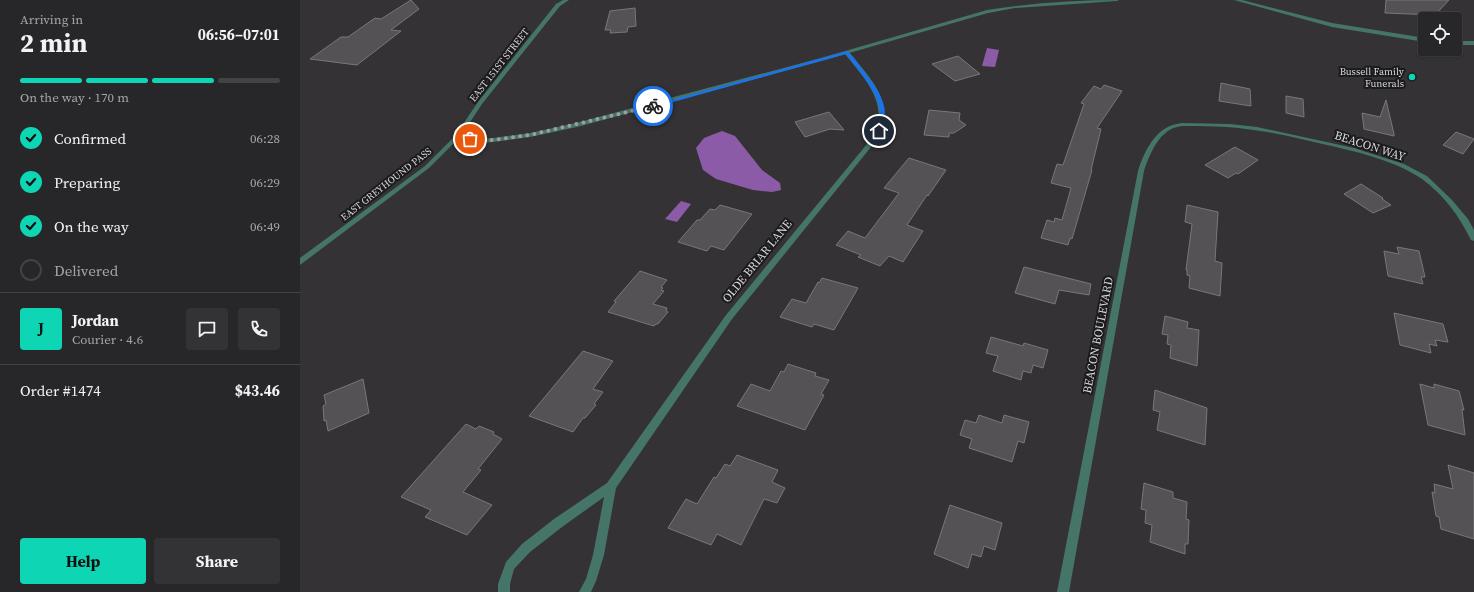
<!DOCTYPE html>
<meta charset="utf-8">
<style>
body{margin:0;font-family:"Source Serif 4",serif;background:#333234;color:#f1f3f6;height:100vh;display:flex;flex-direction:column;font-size:15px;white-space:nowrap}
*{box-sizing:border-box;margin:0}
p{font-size:13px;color:#a4a5a8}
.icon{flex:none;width:22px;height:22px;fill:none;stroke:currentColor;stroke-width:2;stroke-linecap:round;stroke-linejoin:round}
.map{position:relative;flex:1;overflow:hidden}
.details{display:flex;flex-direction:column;background:#272628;width:300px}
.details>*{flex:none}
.controls{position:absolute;left:1118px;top:12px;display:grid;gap:8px}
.controls a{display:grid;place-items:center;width:44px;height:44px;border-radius:4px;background:#272628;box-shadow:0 1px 3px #0004,0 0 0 1px #434345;font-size:20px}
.pin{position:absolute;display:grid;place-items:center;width:34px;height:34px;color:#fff;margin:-17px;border:2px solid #fff;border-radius:50%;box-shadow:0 1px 4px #0007}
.courier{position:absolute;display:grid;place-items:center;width:40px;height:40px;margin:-20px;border:3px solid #1a73e8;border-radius:50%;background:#fff;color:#222;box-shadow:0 1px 5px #0007}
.headline em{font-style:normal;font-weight:700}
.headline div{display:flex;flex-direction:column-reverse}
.headline{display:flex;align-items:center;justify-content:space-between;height:68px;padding:0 20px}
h1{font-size:26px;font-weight:700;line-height:30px}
.bar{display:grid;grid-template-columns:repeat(4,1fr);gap:6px 4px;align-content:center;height:48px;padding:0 20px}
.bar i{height:5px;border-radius:3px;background:#434345}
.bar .active{background:#0ed5b4}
.bar p{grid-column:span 4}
.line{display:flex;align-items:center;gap:10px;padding:0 20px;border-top:1px solid #434345}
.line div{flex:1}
.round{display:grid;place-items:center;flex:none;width:42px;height:42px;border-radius:4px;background:#333234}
ol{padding:0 20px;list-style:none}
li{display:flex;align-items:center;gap:12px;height:44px}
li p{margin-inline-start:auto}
li .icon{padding:4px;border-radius:50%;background:#0ed5b4;color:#111;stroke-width:4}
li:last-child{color:#a4a5a8}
li i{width:22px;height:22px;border:2px solid #434345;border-radius:50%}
.cta{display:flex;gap:8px;margin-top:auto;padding:8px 20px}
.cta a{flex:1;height:46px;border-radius:4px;background:#0ed5b4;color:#111;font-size:16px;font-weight:700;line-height:46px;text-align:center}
.cta a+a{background:#333234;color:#f1f3f6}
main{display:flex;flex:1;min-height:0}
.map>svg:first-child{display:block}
.water{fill:#8c5ba7}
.building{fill:#545255;stroke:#79777a}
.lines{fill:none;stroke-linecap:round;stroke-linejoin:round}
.minor{fill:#457569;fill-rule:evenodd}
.tertiary{fill:#457569;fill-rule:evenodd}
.route{fill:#1a73e8}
.done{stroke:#9e9d9f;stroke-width:4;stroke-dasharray:0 7.2}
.poi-dot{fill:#0ed5b4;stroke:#1b1a1c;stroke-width:1.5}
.labels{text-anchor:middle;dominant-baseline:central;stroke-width:4;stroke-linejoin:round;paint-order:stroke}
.far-street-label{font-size:10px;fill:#d7d6d8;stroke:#1b1a1c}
.far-poi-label{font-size:10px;fill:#d7d6d8;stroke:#1b1a1c;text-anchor:end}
.street-label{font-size:12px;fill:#d7d6d8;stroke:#1b1a1c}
</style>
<main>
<section class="details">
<div class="headline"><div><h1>2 min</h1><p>Arriving in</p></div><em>06:56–07:01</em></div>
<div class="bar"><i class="active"></i><i class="active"></i><i class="active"></i><i></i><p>On the way · 170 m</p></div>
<ol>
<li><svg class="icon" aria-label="check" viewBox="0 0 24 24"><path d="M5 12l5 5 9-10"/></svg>Confirmed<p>06:28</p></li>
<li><svg class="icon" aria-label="check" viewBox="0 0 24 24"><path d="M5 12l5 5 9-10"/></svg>Preparing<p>06:29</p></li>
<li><svg class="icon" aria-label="check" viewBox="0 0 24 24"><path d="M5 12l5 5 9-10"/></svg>On the way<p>06:49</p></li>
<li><i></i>Delivered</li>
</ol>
<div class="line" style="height:72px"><b class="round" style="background:#0ed5b4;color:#111">J</b><div><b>Jordan</b><p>Courier · 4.6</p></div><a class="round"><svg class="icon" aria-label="chat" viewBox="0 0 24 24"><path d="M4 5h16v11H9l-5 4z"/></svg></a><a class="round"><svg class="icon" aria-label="phone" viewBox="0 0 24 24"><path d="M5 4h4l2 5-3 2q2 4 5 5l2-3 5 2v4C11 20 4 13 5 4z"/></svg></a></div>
<div class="line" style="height:52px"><div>Order #1474</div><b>$43.46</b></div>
<div class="cta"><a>Help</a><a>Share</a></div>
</section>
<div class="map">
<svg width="1174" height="592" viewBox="0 0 1174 592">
<rect width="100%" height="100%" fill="#343235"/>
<g class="water">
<polygon points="687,48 699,50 695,67 682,66"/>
<polygon points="422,131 435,136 462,170 480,183 481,190 472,192 453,190 416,179 403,170 396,148 404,138"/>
<polygon points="381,201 391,204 377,222 365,219"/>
</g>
<g class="building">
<polygon points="111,0 119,9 91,30 101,31 57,65 10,59 41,37 48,37 75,18 81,19"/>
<polygon points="1086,0 1149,0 1135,15 1085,13"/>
<polygon points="335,8 336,26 328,27 327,32 310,33 311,30 305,30 310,11"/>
<polygon points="658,56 680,74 655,81 632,64"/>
<polygon points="921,83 950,89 951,106 919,101"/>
<polygon points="804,85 822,91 797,128 801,129 791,170 792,170 772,239 770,238 768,245 741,238 747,220 754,222 755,218 762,220 771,188 751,183 757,164 763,165 784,104 781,103 794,86 801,89"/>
<polygon points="986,96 1003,99 1004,117 986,113"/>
<polygon points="1086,100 1094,134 1094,136 1064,129 1062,113 1080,117"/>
<polygon points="629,110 660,113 659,120 666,125 654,133 649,133 649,137 624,135"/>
<polygon points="529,112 544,130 530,129 505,137 495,122"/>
<polygon points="1156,132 1174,139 1163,154 1143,145"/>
<polygon points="935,147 958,160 938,174 936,173 928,178 905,165"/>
<polygon points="609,158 646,170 628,196 627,195 607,225 623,231 603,262 589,256 580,266 558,257 561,255 536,245 548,231 565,238 599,193 584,188"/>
<polygon points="1061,184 1083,198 1082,199 1091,205 1073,213 1044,194"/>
<polygon points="420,205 452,214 424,250 411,246 407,251 378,242 397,220 400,220 410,209 415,210"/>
<polygon points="887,205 918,212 915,261 922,263 920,296 889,288 890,276 887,275 887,270 886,270 892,224 885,222"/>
<polygon points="1097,247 1119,251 1125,277 1121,277 1123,284 1088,276 1084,251 1099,254"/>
<polygon points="724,267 791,284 789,295 759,290 755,304 715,293"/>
<polygon points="340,271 367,280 361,287 363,288 361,290 364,291 353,304 367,308 366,311 368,312 358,324 356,324 354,326 308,312 316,302 314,301"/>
<polygon points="522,278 558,288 534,330 514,324 512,327 480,317 492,299 506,303 518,282 519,283"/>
<polygon points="1094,313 1143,324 1148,342 1135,340 1137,346 1129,344 1131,353 1100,345"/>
<polygon points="865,316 888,322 887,328 899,330 897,366 870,358 871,345 867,344 868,335 862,334"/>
<polygon points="691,337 723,346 724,343 748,350 743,368 733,365 731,373 723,371 721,380 693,371 698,356 686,353"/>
<polygon points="283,351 313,361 293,389 303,392 294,404 296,405 285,418 283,418 273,432 229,416"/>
<polygon points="488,364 516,373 515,376 529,380 521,394 524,395 505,430 437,406 451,384 470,391 481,371 484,372"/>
<polygon points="63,379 69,413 28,431 26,420 24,421 23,406 26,404 24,395"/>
<polygon points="1120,384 1134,388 1134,384 1159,391 1164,410 1162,409 1165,435 1128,425"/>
<polygon points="855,390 907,408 905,445 857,430 860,412 853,410"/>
<polygon points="679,415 702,423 704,415 729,422 724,443 718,441 712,462 669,448 672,439 660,435 665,420 676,423"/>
<polygon points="166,424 176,429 179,426 194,432 193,434 202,439 178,469 181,470 163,492 192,505 167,535 125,517 131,510 101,497"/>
<polygon points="437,455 478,470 472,482 485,488 477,503 464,499 441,545 417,534 411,545 368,528 386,499 397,504 414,477 416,478 425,464 430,466"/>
<polygon points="1148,465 1174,473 1174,539 1141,529 1139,517 1136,516 1132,492 1135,493 1134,484 1153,489"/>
<polygon points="844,483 873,492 873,498 887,502 886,519 889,520 888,544 885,544 885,554 850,542 852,525 845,523 846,510 841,509"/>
<polygon points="650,505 702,523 695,550 684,546 681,557 672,554 668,568 634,554"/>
</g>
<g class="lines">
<g class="minor">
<path d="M545 52H549C574 83 601 108 571 147L432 319 316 488 304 555 296 581 291 592H279L286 579 293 555 304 497 262 527 230 552 214 569 210 584V592H198V584L206 562 222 544 254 519 307 483 426 315 572 138C591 105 565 79 545 54Z"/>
<path d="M882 123 930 124 957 127 1054 148 1104 164 1127 176 1152 200 1168 219 1174 230V241L1171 240C1159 216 1144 195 1122 179 1096 161 1058 152 1027 145 1001 139 974 132 946 129 926 126 903 126 882 126 860 128 850 153 844 171L769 592H757L838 171C845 149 857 125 882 123Z"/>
</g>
<g class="tertiary">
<path d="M263 0H269L260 6 182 104 161 136 181 139 193 138 230 133 276 123 521 58 687 10C730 3 775 0 819 0L817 1 715 8 688 13 525 60 277 127 230 137 193 142 181 143 158 139 129 168 0 265V258L125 166 155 136 178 102 256 4Z"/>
<polygon points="934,0 942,0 1032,23 1125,38 1125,42 1032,27"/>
<rect x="1155" y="41" width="19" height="4"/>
</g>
</g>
<path class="route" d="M547 51C553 55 558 64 563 70 578 90 592 106 581 132L577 131C578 126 580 121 580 116 580 92 559 72 546 54L355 107 350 106Z"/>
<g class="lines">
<polyline class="done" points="170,139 193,140 230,135 353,106"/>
</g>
<circle class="poi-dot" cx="1112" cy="77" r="4"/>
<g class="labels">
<g class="far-street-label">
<text transform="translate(199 65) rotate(-52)">EAST 151ST STREET</text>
<text transform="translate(86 184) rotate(-38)">EAST GREYHOUND PASS</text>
</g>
<g class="far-poi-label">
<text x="1104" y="71">Bussell Family<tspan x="1104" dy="12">Funerals</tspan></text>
</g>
<g class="street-label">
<text transform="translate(1070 146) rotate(18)">BEACON WAY</text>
<text transform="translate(457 261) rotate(-51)">OLDE BRIAR LANE</text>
<text transform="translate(798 335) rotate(-79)">BEACON BOULEVARD</text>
</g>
</g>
</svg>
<div class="controls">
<a><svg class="icon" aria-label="locate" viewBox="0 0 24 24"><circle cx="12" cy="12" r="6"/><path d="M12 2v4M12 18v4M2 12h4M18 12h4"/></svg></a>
</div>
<div class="pin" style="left:170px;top:139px;background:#ea580c"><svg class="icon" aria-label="bag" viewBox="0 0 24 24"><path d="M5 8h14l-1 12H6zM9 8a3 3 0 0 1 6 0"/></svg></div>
<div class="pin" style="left:579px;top:131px;background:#1f2937"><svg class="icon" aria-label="home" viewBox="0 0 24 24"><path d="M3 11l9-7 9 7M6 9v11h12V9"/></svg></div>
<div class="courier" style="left:353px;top:106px"><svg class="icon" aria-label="bike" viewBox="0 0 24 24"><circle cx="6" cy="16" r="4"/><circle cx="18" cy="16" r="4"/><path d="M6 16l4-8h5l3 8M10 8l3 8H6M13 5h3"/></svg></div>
</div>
</main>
